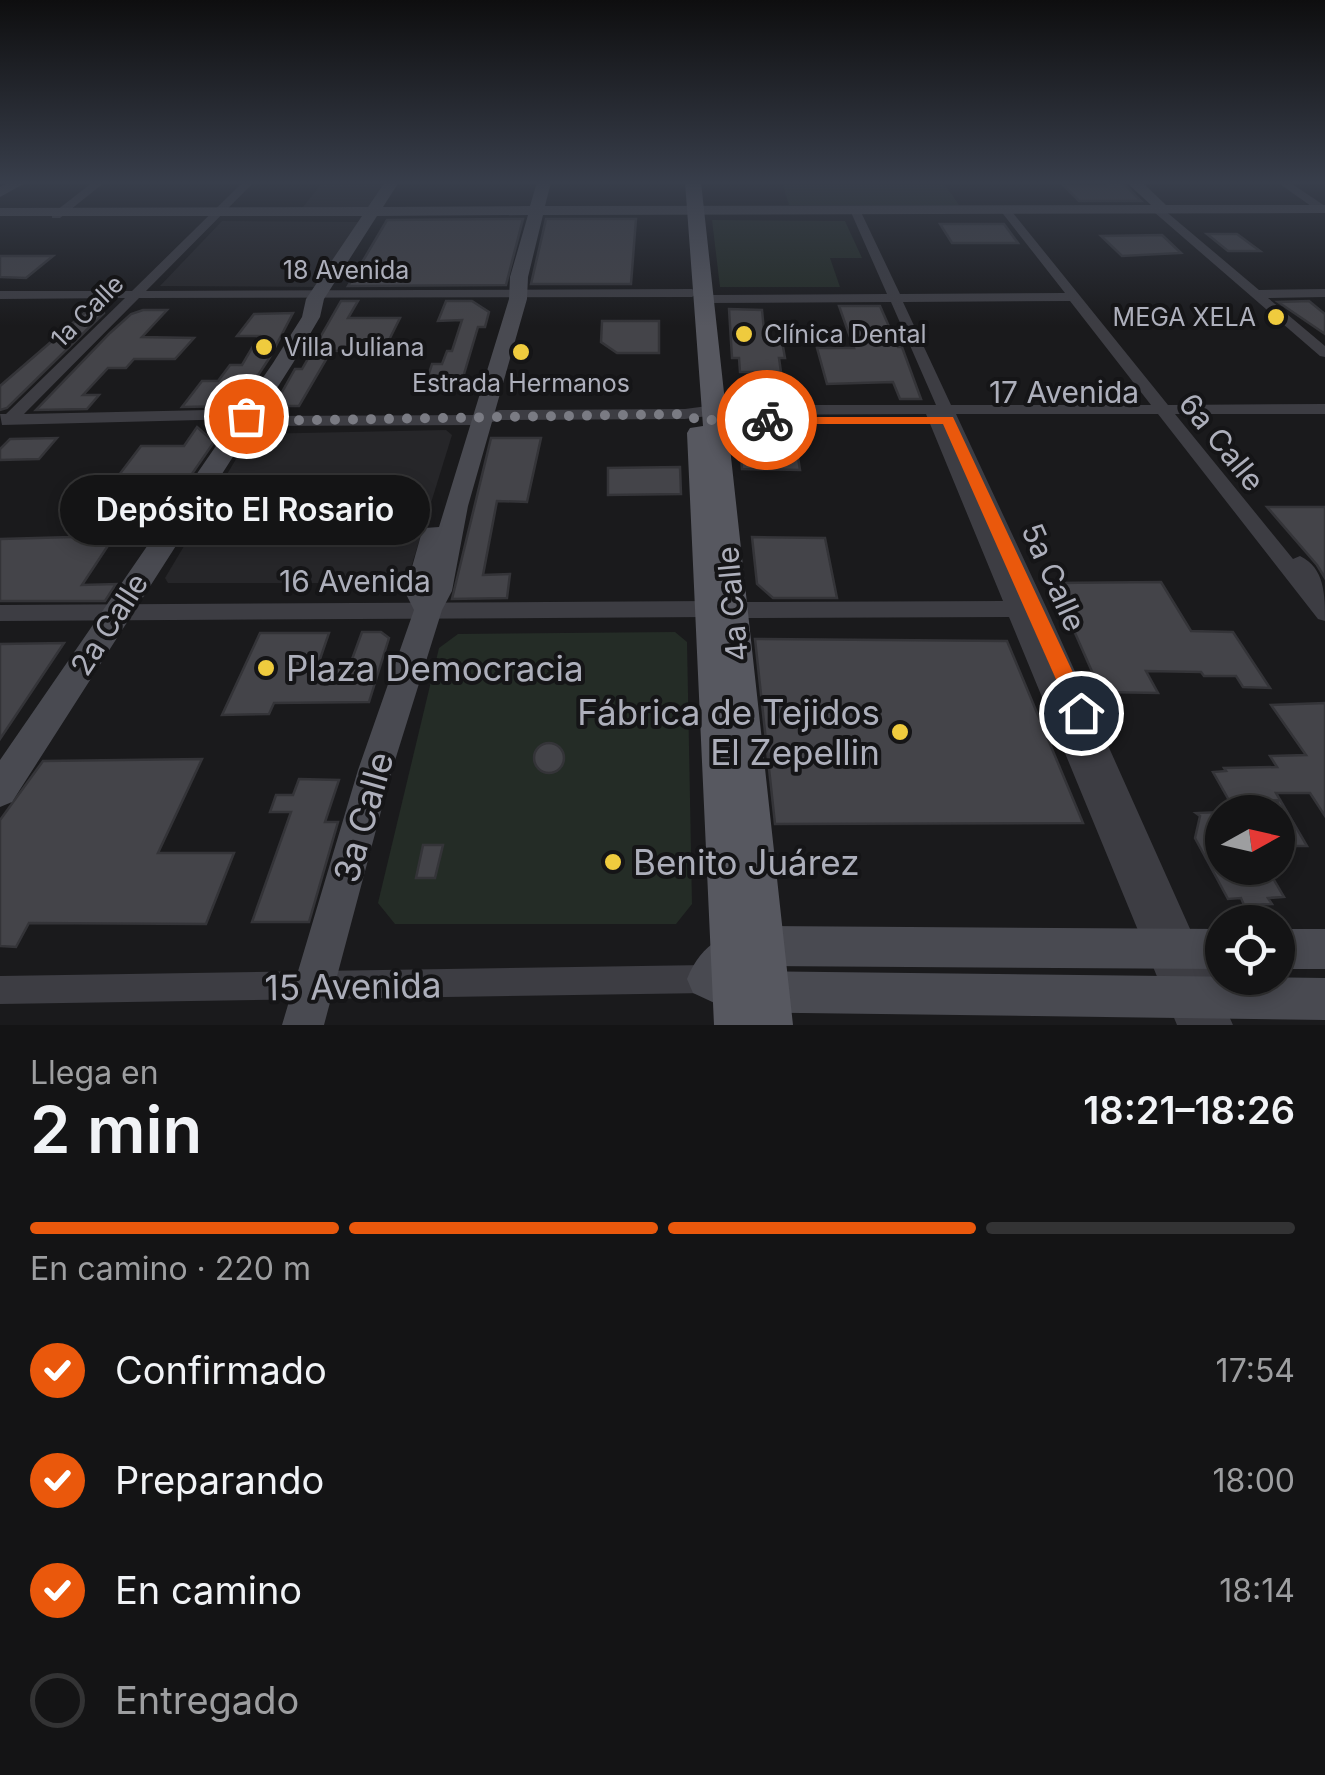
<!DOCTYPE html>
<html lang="es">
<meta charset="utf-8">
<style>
body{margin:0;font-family:Inter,sans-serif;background:#212122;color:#f1f3f6;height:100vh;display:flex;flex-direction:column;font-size:38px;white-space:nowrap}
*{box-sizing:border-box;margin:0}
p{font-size:32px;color:#9d9ea0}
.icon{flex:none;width:55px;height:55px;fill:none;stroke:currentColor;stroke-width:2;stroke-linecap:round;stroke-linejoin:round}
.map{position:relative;height:1025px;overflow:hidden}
.panel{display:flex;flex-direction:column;background:#141415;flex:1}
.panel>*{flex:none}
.needle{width:65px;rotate:82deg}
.tools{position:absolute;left:1205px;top:795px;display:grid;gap:20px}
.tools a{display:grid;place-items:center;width:90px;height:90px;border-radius:50%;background:#141415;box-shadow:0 5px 15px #0003,0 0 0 2px #333334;font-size:50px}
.pin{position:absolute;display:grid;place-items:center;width:85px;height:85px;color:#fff;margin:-42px;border:5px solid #fff;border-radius:50%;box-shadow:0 2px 10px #0007}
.courier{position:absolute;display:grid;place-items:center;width:100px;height:100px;margin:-50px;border:8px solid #ea580c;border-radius:50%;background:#fff;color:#222;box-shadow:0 2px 12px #0007}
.bubble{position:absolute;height:70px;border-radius:35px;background:#141415;box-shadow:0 5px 15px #0003,0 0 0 2px #333334;font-size:32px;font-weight:600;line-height:70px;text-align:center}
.headline em{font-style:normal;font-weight:600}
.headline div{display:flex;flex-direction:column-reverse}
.headline{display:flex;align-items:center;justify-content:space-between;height:170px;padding:0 30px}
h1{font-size:65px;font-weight:600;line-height:75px}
.bar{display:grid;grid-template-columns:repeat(4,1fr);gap:15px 10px;align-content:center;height:120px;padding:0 30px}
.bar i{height:12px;border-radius:8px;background:#333334}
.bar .selected{background:#ea580c}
.bar p{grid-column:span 4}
ol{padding:0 30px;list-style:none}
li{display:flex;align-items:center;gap:30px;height:110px}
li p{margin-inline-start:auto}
li .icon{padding:10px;border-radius:50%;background:#ea580c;color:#fff;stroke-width:4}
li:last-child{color:#9d9ea0}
li i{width:55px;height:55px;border:5px solid #333334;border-radius:50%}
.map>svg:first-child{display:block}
.built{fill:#262629}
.green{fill:#242c26}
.building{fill:#444449;stroke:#343438;stroke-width:2.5}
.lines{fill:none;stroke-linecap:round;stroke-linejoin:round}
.street{fill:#3d3d43;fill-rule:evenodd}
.secondary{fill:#494a51;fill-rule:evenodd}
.primary{fill:#575860;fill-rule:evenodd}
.route{fill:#ea580c}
.done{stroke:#7a7b83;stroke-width:10;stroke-dasharray:0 18}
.poi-dot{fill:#efcb3e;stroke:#151517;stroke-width:4}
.labels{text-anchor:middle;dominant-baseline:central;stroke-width:8;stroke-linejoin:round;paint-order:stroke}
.far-street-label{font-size:25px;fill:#adafbb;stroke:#151517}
.far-poi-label{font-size:25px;fill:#adafbb;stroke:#151517;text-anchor:start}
.street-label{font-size:30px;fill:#adafbb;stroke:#151517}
.near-poi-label{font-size:35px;fill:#adafbb;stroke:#151517;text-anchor:start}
.near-street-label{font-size:35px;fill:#adafbb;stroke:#151517}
</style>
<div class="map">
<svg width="1325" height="1025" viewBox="0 0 1325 1025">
<rect width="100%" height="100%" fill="#1a1a1c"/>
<g class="built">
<polygon points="323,182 388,182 369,207 303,207"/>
<polygon points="222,221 362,222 318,287 160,286"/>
<polygon points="446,430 452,435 409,574 394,583 168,583 165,578 251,434"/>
</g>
<g class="green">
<polygon points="782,182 943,182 959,205 789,205"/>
<polygon points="712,220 845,221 862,258 830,258 840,287 720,287"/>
<polygon points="675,632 687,642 692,904 676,924 395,924 378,903 439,648 458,634"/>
</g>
<g class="building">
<polygon points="1103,182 1122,182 1141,201 1079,201 1063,185 1106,185"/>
<polygon points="523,219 506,285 348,286 387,220"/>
<polygon points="546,219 636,219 631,284 531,284"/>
<polygon points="940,224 1004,224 1018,243 952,243"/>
<polygon points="1207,234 1237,234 1260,251 1228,251"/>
<polygon points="1162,235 1181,253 1122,256 1101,236"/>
<polygon points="0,256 53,256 26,278 0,277"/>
<polygon points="341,301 358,301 348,318 400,318 384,350 331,351 299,406 284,406 277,401 295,369 302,369"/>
<polygon points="446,301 472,301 489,312 485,327 478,327 459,391 423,392 432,364 442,364 447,351 452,351 462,320 438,321"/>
<polygon points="1309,301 1325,314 1325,334 1278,302"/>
<polygon points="97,302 101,302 104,313 7,408 0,410 0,386"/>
<polygon points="839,306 880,306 898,347 902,347 921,399 900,399 893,382 827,384 817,348 854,348"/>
<polygon points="729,309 762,310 765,341 782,341 785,358 779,358 781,372 740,372 739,358 732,358"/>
<polygon points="143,310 167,310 142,337 194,338 175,359 134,359 126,368 108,368 83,395 99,395 87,409 36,410 110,333 131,314"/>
<polygon points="293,313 270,357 238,406 182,407 202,381 218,381 230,365 242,365 259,336 237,336 254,314"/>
<polygon points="602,321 659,321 659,353 617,353 601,342"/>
<polygon points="197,427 214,442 152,532 117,532 82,585 116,584 105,601 0,601 0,539 72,537 141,446 184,446"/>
<polygon points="748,437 795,438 800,470 742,469 740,444"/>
<polygon points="57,438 39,459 0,460 0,449 10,439"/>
<polygon points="491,438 541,438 527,502 497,501 483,575 510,574 507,598 452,599"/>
<polygon points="680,467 681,494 608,495 608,468"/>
<polygon points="1267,507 1325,507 1325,578 1317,565"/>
<polygon points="752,537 825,538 837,598 773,598 757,584"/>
<polygon points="1161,582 1191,631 1233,632 1270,688 1243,687 1236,676 1204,676 1201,672 1146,671 1158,693 1101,692 1053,583"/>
<polygon points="362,632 381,632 389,638 369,702 274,703 269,714 222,715 260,633 329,633 319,662 351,662"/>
<polygon points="755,639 1007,641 1083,823 775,824"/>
<polygon points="64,643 0,739 0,644"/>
<polygon points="1325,703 1325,816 1310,793 1276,793 1307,846 1278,846 1278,800 1230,802 1213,772 1226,771 1224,768 1277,767 1270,756 1306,755 1271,705"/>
<circle cx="549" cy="758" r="15"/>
<polygon points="202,759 158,853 234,853 206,924 29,923 16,947 0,946 0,820 43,761"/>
<polygon points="299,779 339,780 325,822 338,822 309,922 252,922 291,812 270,812 276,795 293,795"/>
<polygon points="1222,812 1222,868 1267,868 1284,897 1268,898 1272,904 1244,905 1241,898 1228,899 1195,838 1200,816 1196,813"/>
<polygon points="423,845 443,845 435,878 416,878"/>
</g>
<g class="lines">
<g class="street">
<polygon points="93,182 105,182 60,218 52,218 52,214"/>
<path d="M243 182H254L146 291 692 289 698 293 692 297 139 298 24 414 255 409 260 411 261 416 481 415 500 410 685 409 715 405H936L891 302 706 303 700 299 706 295 887 294 850 210 855 207 860 210 900 294 1065 293 1000 210 1009 208 1168 405 1325 404V414H1175L1293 559 1300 556C1325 568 1325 595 1325 621L1318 619 1158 414H956L1047 609 1233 1025H1177L1009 617 733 618 726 616 723 610 726 604 733 602 1003 601 926 414 715 415 685 419 500 420 481 425 258 426 240 419 2 425 0 414H6L125 298 0 299V291H132ZM1070 301 1151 405H951L903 302ZM967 475 1024 602 1023 601ZM1029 614 1068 706 1028 615Z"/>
<polygon points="1277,182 1289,182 1325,206 1325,211 1318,211"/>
<polygon points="1155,202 1163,202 1163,209 1259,290 1325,289 1325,297 1268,298 1325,346 1325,357 1320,356 1154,212"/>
<polygon points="710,601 717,603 720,609 717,615 710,617 0,621 0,605"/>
<polygon points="707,965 717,969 721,979 717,989 707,993 0,1004 0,976"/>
</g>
<g class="secondary">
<polygon points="9,182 27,182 0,197 0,187"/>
<polygon points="385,182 399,182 383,207 530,206 537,182 551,182 545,206 1151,205 1126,182 1142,182 1166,205 1325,205 1325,213 543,215 528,277 527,299 468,506 452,591 442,610 392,770 324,1025 282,1025 358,770 414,610 405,592 421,535 425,528 439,527 509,299 510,277 528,215 377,216 324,299 320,317 293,363 12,802 0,807 0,760 273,363 302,317 306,299 362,216 0,216 0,208 368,207"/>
<path d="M764 926 1222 929V969L764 966 741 971 1325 978V1020L734 1012 693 993 687 979C702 942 727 931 764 926Z"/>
<rect x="1278" y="929" width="47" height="40"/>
</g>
<polygon class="primary" points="685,182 701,182 793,1025 714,1025 687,433 690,428 703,426"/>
</g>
<linearGradient id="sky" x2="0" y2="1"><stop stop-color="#0e0e0f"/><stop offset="0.56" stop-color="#383e4b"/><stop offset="1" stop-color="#383e4b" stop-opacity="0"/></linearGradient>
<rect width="1325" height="326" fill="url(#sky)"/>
<polygon class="route" points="762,417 953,417 1092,713 1089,720 1074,720 943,424 767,424 762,423"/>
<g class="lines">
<polyline class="done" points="246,416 258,421 685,414 698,420 767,420"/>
</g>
<g class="poi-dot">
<circle cx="1276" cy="317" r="10"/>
<circle cx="744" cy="334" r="10"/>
<circle cx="264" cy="347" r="10"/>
<circle cx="521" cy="352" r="10"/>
<circle cx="266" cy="668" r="10"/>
<circle cx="900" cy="732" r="10"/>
<circle cx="613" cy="862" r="10"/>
</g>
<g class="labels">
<g class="far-street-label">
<text x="346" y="270">18 Avenida</text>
<text transform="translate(87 311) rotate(-45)">1a Calle</text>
</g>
<g class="far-poi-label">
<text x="1256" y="317" text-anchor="end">MEGA XELA</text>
<text x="764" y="334">Clínica Dental</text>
<text x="284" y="347">Villa Juliana</text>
<text x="521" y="383" text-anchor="middle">Estrada Hermanos</text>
</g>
<g class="street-label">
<text x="1064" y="392">17 Avenida</text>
<text transform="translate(1222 442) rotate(51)">6a Calle</text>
<text transform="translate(1054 577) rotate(66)">5a Calle</text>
<text x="355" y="581">16 Avenida</text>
<text transform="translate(732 604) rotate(-95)">4a Calle</text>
<text transform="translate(109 624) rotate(-57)">2a Calle</text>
</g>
<g class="near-poi-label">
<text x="286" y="668">Plaza Democracia</text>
<text x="880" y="712" text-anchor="end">Fábrica de Tejidos<tspan x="880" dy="40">El Zepellin</tspan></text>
<text x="633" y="862">Benito Juárez</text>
</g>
<g class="near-street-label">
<text transform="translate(363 817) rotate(-74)">3a Calle</text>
<text transform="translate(353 986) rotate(-1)">15 Avenida</text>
</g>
</g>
</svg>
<div class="tools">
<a><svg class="needle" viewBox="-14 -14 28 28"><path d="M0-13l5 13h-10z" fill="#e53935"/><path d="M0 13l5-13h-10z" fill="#9d9ea0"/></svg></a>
<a><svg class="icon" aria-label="locate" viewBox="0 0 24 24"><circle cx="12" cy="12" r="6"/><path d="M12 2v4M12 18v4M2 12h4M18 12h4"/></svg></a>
</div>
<div class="pin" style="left:246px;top:416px;background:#ea580c"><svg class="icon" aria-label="bag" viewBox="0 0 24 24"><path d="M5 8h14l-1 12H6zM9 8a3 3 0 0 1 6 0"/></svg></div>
<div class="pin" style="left:1081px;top:713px;background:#1f2937"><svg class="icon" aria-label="home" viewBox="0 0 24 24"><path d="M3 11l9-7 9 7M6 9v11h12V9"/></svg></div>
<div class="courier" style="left:767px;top:420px"><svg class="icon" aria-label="bike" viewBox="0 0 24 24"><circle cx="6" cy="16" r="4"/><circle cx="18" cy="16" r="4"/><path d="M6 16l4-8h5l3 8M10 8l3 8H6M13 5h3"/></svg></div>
<div class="bubble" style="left:60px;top:475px;width:370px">Depósito El Rosario</div>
</div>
<section class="panel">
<div class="headline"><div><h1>2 min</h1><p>Llega en</p></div><em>18:21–18:26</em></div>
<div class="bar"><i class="selected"></i><i class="selected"></i><i class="selected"></i><i></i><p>En camino · 220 m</p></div>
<ol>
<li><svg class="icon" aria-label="check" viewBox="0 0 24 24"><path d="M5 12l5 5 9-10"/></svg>Confirmado<p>17:54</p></li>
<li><svg class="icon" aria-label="check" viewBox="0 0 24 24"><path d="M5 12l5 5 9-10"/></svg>Preparando<p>18:00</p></li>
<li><svg class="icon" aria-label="check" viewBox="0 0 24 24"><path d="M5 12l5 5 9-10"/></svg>En camino<p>18:14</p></li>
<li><i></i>Entregado</li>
</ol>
</section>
